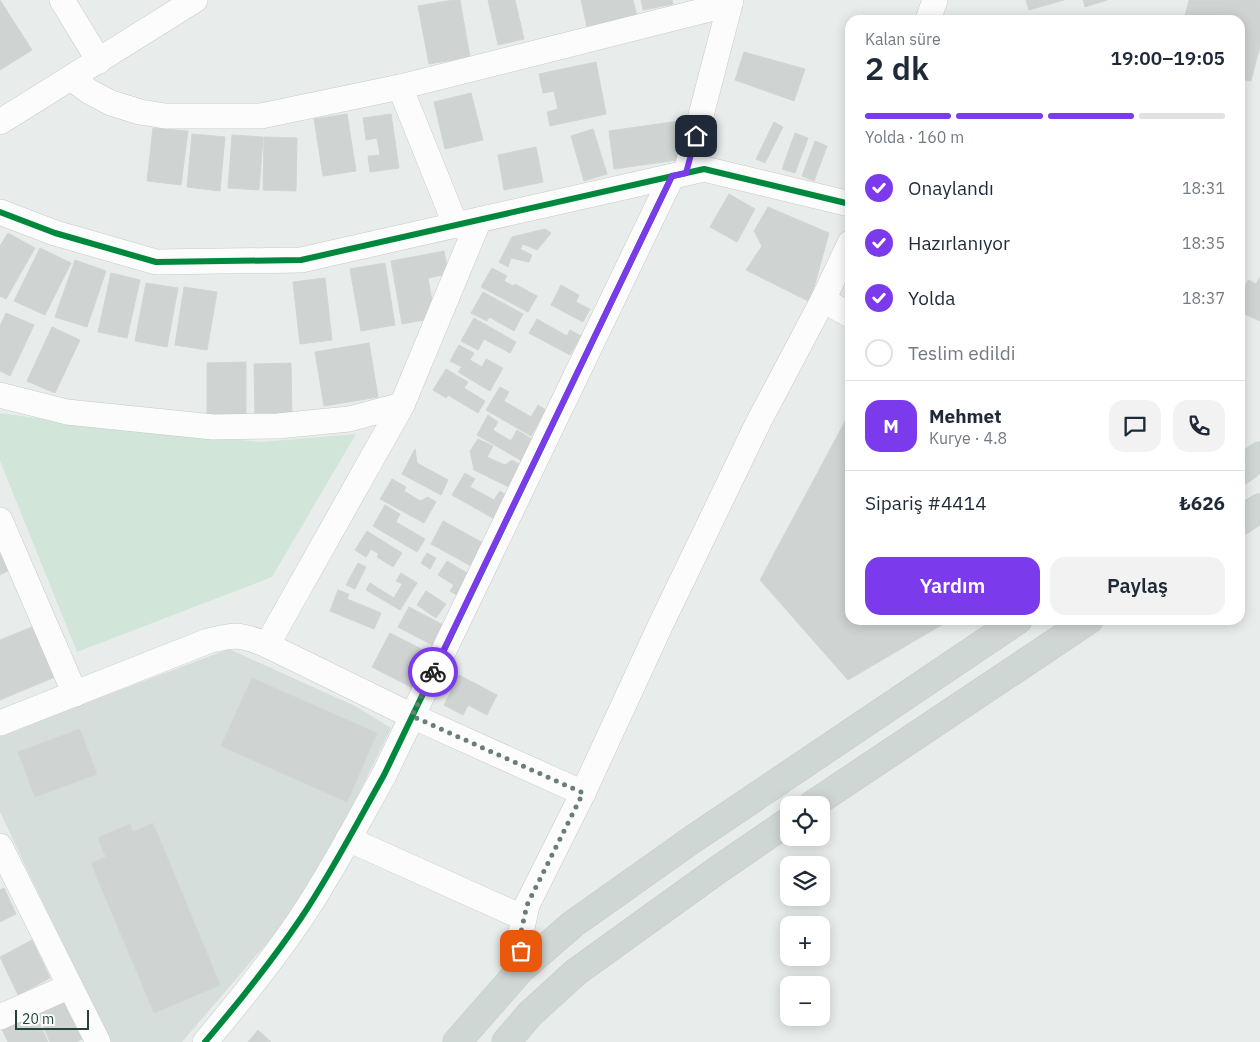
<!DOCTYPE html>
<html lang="tr">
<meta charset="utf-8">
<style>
body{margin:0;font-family:"IBM Plex Sans",sans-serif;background:#f2f2f3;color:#1f2937;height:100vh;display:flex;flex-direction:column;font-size:19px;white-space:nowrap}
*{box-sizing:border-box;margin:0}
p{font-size:16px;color:#747a83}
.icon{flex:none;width:28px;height:28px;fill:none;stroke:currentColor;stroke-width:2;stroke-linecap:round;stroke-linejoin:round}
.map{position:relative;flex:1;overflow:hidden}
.side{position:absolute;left:845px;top:15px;width:400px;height:610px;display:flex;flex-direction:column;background:#fff;border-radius:15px;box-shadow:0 2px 12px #0003}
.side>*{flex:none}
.fabs{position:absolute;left:780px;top:796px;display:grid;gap:10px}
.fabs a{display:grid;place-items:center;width:50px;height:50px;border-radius:10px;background:#fff;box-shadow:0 2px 12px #0003;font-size:25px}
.scale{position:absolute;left:15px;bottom:12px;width:74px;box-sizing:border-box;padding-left:5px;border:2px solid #24423a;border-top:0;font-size:14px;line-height:18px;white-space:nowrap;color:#24423a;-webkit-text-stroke:4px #f7fbf9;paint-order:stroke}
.pin{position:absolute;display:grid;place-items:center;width:42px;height:42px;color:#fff;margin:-21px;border-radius:10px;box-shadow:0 2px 8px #0006}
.courier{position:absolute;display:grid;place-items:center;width:50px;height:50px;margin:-25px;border:4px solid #7c3aed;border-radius:50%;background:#fff;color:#222;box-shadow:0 1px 6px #0007}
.head em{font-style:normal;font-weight:600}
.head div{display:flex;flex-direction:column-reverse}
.head{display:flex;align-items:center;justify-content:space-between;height:85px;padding:0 20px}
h1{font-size:32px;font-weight:600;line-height:38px}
.bar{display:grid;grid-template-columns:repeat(4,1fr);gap:8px 5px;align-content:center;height:60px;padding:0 20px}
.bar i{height:6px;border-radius:4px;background:#e0e1e3}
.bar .current{background:#7c3aed}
.bar p{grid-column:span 4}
.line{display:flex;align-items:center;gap:12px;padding:0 20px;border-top:1px solid #e0e1e3}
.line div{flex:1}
.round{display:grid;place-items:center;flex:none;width:52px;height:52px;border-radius:15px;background:#f2f2f3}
ol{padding:0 20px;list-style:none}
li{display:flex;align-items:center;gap:15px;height:55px}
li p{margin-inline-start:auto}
li .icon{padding:5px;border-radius:50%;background:#7c3aed;color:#fff;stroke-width:4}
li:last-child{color:#747a83}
li i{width:28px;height:28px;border:2px solid #e0e1e3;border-radius:50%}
.button{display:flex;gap:10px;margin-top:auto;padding:10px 20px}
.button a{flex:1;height:58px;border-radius:15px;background:#7c3aed;color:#fff;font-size:20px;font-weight:600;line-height:58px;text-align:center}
.button a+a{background:#f2f2f3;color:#1f2937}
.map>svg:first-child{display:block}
.built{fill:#d6dedb}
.green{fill:#d1e6d8}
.building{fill:#cfd4d2;stroke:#d1d6d4}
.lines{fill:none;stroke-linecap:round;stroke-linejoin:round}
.minor-casing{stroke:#c5cac8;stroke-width:26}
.major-casing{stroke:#c3ccc9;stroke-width:29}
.minor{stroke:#fcfcfc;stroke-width:25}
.major{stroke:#cfd7d5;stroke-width:28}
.cycleway-casing{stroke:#f7fbf9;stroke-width:9}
.cycleway{stroke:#00873e;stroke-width:6}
.done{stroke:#697e78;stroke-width:5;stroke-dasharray:0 9}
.route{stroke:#7c3aed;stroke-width:6}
</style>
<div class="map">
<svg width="1260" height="1042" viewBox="0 0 1260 1042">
<rect width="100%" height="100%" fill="#e8edeb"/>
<polygon class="built" points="229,649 357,707 391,728 327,859 279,929 182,1042 109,1042 0,812 0,735"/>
<polygon class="green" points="0,413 76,424 260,442 356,434 272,577 77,652 0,461"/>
<g class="building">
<polygon points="0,0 32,50 0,70"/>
<polygon points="453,0 460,0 470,57 429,64 418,6"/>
<polygon points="488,0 515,0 524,39 498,45"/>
<polygon points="581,0 633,0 637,16 587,27"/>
<polygon points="641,0 672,0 673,4 643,10"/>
<polygon points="1026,0 1064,0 1029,10"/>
<polygon points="1083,0 1107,0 1085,7"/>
<polygon points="1189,0 1260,0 1260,46 1251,81 1240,79 1240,20 1174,20 1175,17 1184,20"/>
<polygon points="744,52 805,69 794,101 735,80"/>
<polygon points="596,62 606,114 550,126 547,112 558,109 554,91 543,93 539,74"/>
<polygon points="471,93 483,140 445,149 434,102"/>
<polygon points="347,114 356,171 323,176 314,119"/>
<polygon points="391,114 399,168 370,172 368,156 380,155 377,138 366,140 363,118"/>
<polygon points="679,121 684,159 614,169 609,131"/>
<polygon points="774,122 783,127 765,163 756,159"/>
<polygon points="153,128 188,131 181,185 147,181"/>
<polygon points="593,129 607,174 584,181 571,136"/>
<polygon points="795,133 808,138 795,173 782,169"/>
<polygon points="192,134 225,137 220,191 187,187"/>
<polygon points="232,135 263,137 259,190 228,188"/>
<polygon points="264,137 297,138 296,191 263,190"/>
<polygon points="815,141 827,146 814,181 802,176"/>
<polygon points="536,147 543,182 504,190 498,155"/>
<polygon points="729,194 755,209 737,242 710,227"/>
<polygon points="768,207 829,233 810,302 746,270 762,246 754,231"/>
<polygon points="545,229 551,233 537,250 523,244 520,249 532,255 529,262 511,258 508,267 499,262 512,237"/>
<polygon points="8,233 35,248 6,299 0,296 0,246"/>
<polygon points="40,248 71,263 45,315 14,301"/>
<polygon points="444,251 448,274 428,278 435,318 402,324 391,261"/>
<polygon points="75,260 106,271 87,327 55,317"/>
<polygon points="385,263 395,325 361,331 350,269"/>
<polygon points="492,268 507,276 504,281 513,286 515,284 537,296 528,312 481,287"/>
<polygon points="111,273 140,280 127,338 98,332"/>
<polygon points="1260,277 1260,321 1240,312 1240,297 1248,280 1256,284"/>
<polygon points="325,278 332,340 300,344 293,282"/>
<polygon points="146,283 178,288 167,347 135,341"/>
<polygon points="561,285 579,295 576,302 590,309 583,322 551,305"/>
<polygon points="184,287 217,292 207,350 175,345"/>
<polygon points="483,292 523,314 514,331 489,317 487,321 471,313"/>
<polygon points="6,313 34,325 10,376 0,371 0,326"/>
<polygon points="474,318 516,342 510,353 484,339 478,350 461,341"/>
<polygon points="537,319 567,336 570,330 581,336 570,355 529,333"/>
<polygon points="52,327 80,340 55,393 27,381"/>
<polygon points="369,343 378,397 324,406 315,352"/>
<polygon points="459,345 474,353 470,360 482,367 486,359 503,368 490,391 458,372 462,367 450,361"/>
<polygon points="246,362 246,415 207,415 207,363"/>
<polygon points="291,363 292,416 255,417 254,364"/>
<polygon points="446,369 468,382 464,388 485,401 478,413 448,395 446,398 433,390"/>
<polygon points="500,387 509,392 504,401 531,417 538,405 546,410 531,436 486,410"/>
<polygon points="850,412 850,620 950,620 848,680 760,580"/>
<polygon points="488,415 498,422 493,430 511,441 517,430 535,441 522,461 477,435"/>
<polygon points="478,439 493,446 487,457 505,465 512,460 524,467 513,489 474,470 470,451"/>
<polygon points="415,449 417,463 448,480 441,495 402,474"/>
<polygon points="465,473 475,479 470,487 494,500 500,491 511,498 498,521 452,495"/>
<polygon points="392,479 406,487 404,491 420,501 428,497 436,502 424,523 380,499"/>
<polygon points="385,505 400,514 396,522 425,539 417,552 373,526"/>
<polygon points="443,521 487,545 475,568 431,544"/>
<polygon points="367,531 402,553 393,567 377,557 379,554 371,549 366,557 355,550"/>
<polygon points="0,553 8,571 0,575"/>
<polygon points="427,553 436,558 430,569 421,563"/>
<polygon points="447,561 472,576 460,597 450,591 454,585 438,575"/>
<polygon points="358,563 366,567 355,589 346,585"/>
<polygon points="401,573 417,583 400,610 366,590 370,583 394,598 402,584 396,581"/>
<polygon points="338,590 349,594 347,599 381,613 374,629 330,611"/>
<polygon points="426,591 446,604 436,618 417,605"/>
<polygon points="409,607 447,627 436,647 398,627"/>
<polygon points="34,626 55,677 0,700 0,640"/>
<polygon points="390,633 433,655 415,689 372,667"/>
<polygon points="459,675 497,695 487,715 468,705 463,715 444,705"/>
<polygon points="252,678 377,733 347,802 221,746"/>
<polygon points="80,729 97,774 35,797 18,752"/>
<polygon points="153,823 220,985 154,1013 91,863 106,857 98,838 130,824 133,832"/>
<polygon points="4,888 16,914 0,922 0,890"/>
<polygon points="32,940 50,978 18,995 0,957"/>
<polygon points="69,996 86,1037 76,1042 50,1042 36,1010"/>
<polygon points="34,1012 48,1042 8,1042 1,1027"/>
<polygon points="258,1030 271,1042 248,1042"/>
</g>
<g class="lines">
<defs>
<g id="minor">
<polyline points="62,0 99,61"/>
<polyline points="928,20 935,0"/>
<polyline points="71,78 90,92 111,103 140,112 165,116 261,116 400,87 730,4"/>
<polyline points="400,87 456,226"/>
<polyline points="0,122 195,0"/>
<polyline points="686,173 731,0"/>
<polyline points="0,212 55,233 156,262 301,260 704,169 850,204"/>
<polyline points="823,300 850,315"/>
<polyline points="0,395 67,412 213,427 278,426 349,419 402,405"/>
<polyline points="0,520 75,694"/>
<polyline points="267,645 412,716 583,793"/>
<path d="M0 723 208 641C235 634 241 634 267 645L402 405 479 220"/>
<polyline points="348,839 524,918"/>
<polyline points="0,846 98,1042"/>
<polyline points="521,969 521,932 527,905 583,793 661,624 758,423 823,300 850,243"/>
<polyline points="0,1017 70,986"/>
<path d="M205 1042C239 1002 272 961 301 918 332 872 357 823 384 775L672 176"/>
</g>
<g id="major">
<polyline points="1240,471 1260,456"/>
<polyline points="1240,521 1260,508"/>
<polyline points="812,805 1089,620"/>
<polyline points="457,1042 521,969 573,924 693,839 1018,620"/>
<polyline points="506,1042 530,1014 576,972 719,869 789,821"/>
</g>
</defs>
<use href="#minor" class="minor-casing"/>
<use href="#major" class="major-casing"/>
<use href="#minor" class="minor"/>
<use href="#major" class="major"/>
<defs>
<g id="cycleway">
<polyline points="0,212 55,233 156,262 301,260 704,169 850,204"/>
<path d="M205 1042C239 1002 272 961 301 918 332 872 357 823 384 775L672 176"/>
</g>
</defs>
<use href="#cycleway" class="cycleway-casing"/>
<use href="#cycleway" class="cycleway"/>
</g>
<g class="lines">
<polyline class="done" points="433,672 412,716 583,793 527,905 521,932 521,951"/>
<polyline class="route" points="433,672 672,176 686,173 696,136"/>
</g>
</svg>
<div class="fabs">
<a><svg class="icon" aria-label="locate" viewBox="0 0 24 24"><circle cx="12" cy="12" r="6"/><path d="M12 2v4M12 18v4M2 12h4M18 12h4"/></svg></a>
<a><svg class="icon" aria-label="layers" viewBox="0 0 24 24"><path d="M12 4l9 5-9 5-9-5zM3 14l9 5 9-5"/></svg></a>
<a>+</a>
<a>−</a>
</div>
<div class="scale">20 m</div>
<div class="pin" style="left:521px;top:951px;background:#ea580c"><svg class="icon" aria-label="bag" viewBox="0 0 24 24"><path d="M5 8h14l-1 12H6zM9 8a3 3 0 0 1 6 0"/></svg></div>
<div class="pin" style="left:696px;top:136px;background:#1f2937"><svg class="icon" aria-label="home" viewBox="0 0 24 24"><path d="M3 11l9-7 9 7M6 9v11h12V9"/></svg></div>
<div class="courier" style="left:433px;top:672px"><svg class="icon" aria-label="bike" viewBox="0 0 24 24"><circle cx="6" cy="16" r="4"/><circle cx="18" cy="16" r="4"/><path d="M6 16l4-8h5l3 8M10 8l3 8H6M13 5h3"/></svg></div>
<section class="side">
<div class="head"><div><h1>2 dk</h1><p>Kalan süre</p></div><em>19:00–19:05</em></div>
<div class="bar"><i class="current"></i><i class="current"></i><i class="current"></i><i></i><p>Yolda · 160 m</p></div>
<ol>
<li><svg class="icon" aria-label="check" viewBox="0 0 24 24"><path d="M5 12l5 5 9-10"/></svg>Onaylandı<p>18:31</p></li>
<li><svg class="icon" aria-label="check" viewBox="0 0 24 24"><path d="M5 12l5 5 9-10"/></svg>Hazırlanıyor<p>18:35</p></li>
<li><svg class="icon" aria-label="check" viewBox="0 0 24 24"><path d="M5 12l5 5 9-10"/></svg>Yolda<p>18:37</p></li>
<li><i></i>Teslim edildi</li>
</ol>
<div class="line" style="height:90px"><b class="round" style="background:#7c3aed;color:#fff">M</b><div><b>Mehmet</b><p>Kurye · 4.8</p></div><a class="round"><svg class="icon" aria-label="chat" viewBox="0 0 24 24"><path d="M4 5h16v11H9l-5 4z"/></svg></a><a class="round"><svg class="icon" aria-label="phone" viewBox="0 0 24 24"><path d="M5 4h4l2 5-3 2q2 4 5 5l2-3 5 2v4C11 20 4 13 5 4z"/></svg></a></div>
<div class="line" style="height:65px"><div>Sipariş #4414</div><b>₺626</b></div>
<div class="button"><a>Yardım</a><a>Paylaş</a></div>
</section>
</div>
